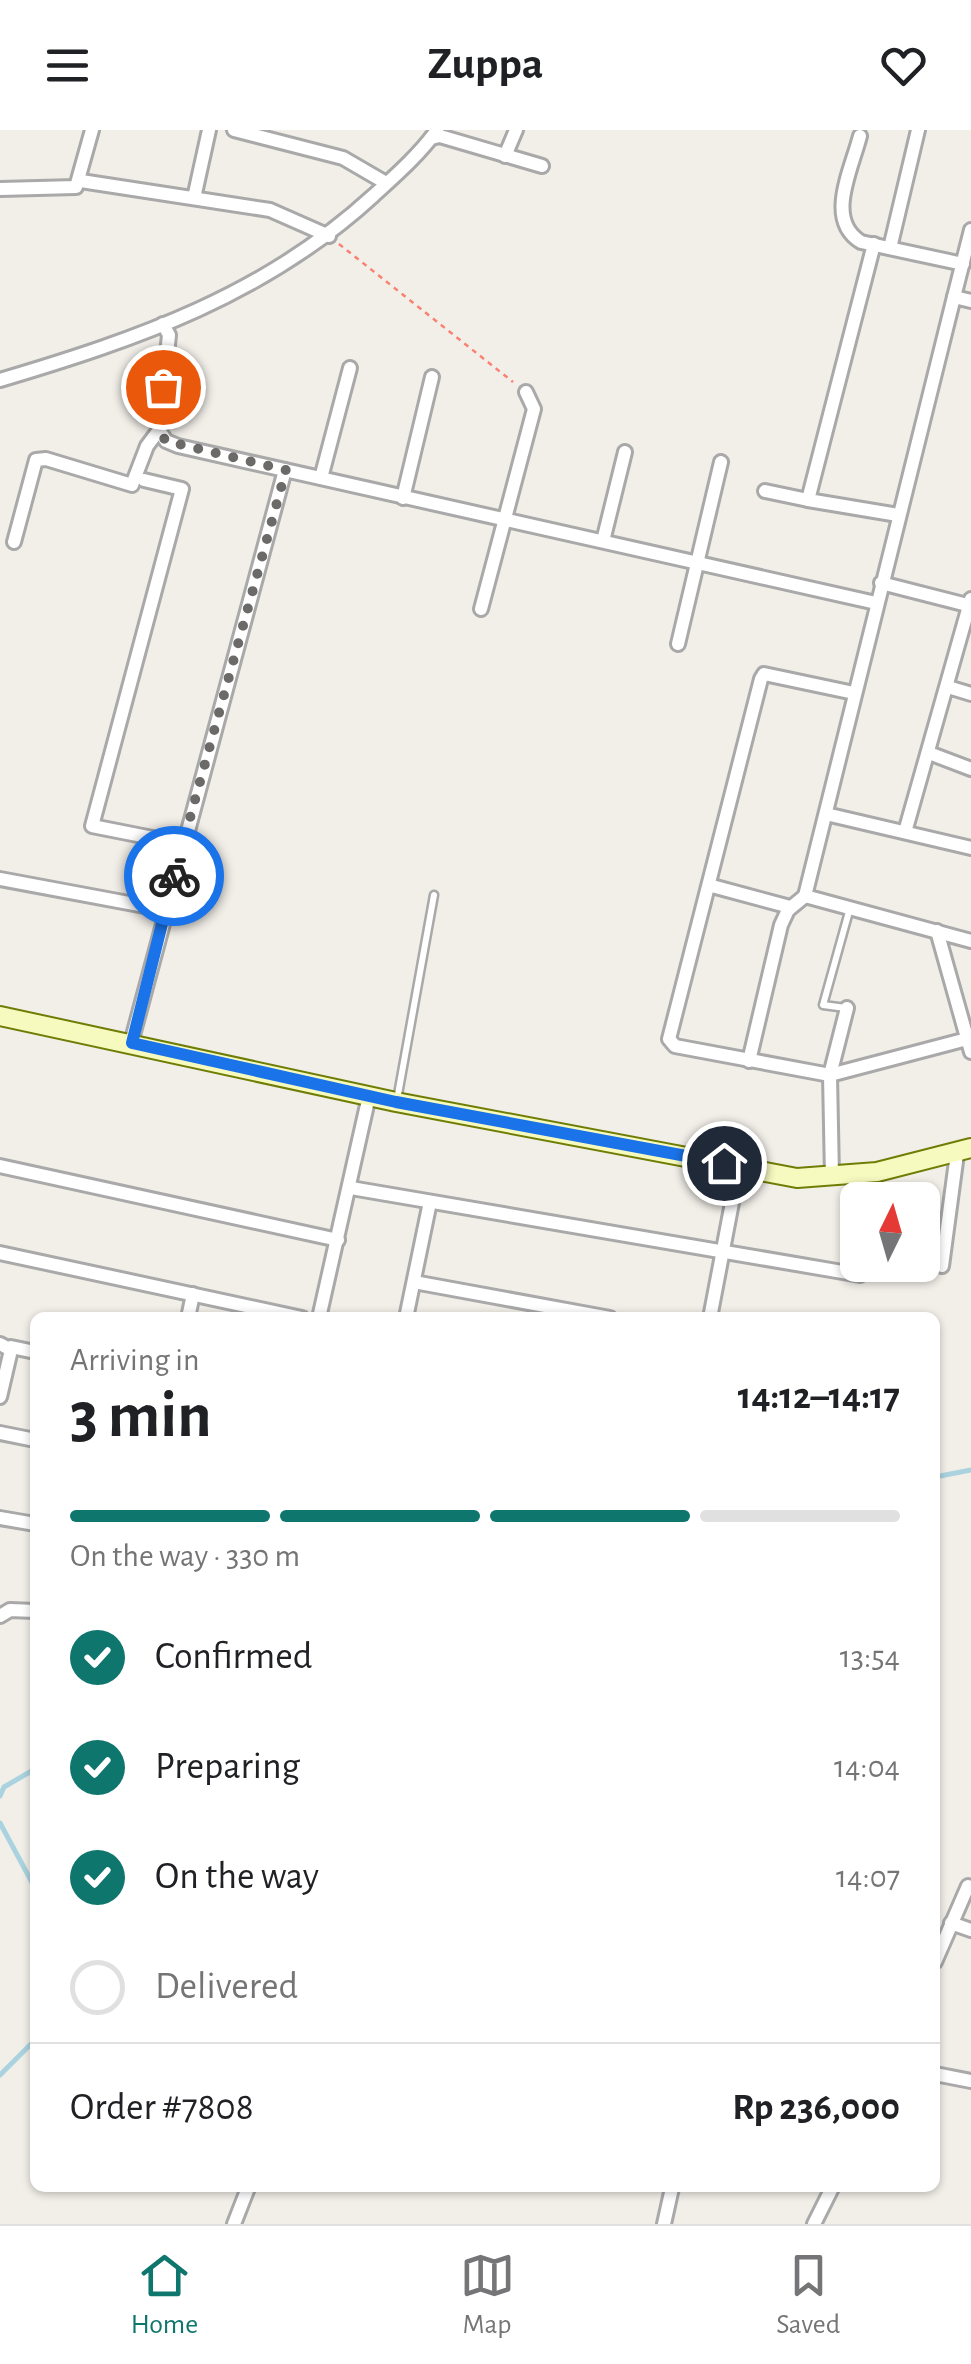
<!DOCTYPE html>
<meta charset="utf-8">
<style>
body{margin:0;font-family:"Alegreya Sans",sans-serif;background:#f6f6f6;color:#202124;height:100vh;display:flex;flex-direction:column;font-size:38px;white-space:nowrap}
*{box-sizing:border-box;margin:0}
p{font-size:32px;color:#757577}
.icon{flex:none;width:55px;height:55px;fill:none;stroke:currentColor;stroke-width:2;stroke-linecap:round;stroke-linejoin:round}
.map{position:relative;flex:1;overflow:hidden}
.drawer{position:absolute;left:30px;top:1182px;width:910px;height:880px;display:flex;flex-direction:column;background:#fff;border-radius:15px;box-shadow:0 2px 8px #0004}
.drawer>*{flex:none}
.needle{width:65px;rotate:5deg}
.fabs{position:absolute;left:840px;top:1052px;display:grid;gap:20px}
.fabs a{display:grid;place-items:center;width:100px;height:100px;border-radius:15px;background:#fff;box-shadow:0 2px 8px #0004;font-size:50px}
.pin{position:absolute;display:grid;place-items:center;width:85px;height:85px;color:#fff;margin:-42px;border:5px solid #fff;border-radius:50%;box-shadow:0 2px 10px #0007}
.courier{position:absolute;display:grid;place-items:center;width:100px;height:100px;margin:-50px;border:8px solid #1a73e8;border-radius:50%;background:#fff;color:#222;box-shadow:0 2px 12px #0007}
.overview em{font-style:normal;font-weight:700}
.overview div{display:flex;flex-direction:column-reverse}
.overview{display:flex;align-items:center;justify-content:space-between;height:170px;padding:0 40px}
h1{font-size:65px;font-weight:700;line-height:75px}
.bar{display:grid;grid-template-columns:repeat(4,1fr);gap:15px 10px;align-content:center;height:120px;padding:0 40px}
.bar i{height:12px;border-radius:8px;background:#e0e0e0}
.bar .on{background:#0f766e}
.bar p{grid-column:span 4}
.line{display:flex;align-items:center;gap:25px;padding:0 40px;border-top:2px solid #e0e0e0}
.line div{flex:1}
ol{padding:0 40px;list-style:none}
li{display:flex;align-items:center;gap:30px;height:110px}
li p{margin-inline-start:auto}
li .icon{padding:10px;border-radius:50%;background:#0f766e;color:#fff;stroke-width:4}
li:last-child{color:#757577}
li i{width:55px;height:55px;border:5px solid #e0e0e0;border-radius:50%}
header{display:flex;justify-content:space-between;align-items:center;height:130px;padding:0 40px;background:#fff;font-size:45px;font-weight:700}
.menu{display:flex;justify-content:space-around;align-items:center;height:140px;border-top:2px solid #e0e0e0;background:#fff;font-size:28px;color:#757577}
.menu a{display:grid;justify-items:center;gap:5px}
.menu .on{color:#0f766e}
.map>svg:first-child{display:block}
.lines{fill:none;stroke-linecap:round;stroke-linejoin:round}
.stream{stroke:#aad3df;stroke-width:5}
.service-casing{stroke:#a9a9a9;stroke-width:11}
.minor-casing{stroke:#a9a9a9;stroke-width:18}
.secondary-casing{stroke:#707d05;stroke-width:22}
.path{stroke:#fa8072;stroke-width:2.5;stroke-dasharray:5 5;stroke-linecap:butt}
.service{stroke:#fff;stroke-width:6}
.minor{stroke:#fff;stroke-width:12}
.secondary{stroke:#f7fabf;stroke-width:18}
.done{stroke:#6b6a68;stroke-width:10;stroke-dasharray:0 18}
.route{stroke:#1a73e8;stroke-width:12}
</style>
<header><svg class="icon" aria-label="menu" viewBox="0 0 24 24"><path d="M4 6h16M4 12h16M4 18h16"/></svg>Zuppa<svg class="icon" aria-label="heart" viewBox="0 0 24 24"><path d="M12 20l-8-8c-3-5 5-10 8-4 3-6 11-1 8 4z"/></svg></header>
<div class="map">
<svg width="971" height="2094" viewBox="0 0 971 2094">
<rect width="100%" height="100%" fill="#f2efe9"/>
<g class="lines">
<g class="stream">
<polyline points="935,1347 971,1340"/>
<polyline points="0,1666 4,1657 35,1639"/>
<polyline points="0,1693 35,1758"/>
<polyline points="0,1945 35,1910"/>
</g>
<defs>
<g id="service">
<polyline points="846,878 823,875 850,778"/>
<polyline points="397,970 434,765"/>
</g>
<g id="minor">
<polyline points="234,0 343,28 386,53"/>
<path d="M860 6C851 41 825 90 861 112L963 134"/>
<polyline points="431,8 440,6 542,36"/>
<polyline points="505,26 516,0"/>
<polyline points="81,51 270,80 329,106"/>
<polyline points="0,59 76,57 92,0"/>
<polyline points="194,68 209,0"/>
<polyline points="874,114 808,370 898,385"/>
<polyline points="890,118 918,0"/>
<polyline points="954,167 971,100"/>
<polyline points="971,171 954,167 805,766 971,811"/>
<polyline points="163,194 169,205 159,300 166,311 178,316 876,473"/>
<path d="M0 250C138 209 265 165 373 66 395 46 420 24 437 0"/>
<polyline points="321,348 350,238"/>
<polyline points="144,350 182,359 92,696 183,714"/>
<polyline points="765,361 808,370"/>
<polyline points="403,368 432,247"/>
<polyline points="603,411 625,322"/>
<polyline points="14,412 36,330 46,329 132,355 147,316 159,300"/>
<polyline points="881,453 971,476"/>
<polyline points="481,479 534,279 526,262"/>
<polyline points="678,514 721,332"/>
<polyline points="948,557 971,564"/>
<polyline points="854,563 764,544 761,549 669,909 675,916 830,945 967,909"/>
<polyline points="929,623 971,639"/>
<polyline points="826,684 971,718"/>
<polyline points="905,702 971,469"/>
<polyline points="0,749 166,780"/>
<polyline points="712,756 790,777"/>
<polyline points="937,801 971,922"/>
<polyline points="131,913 285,340"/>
<polyline points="749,931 781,795 788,780 805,766"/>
<polyline points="0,1036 338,1110"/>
<polyline points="832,1047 830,945 847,878"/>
<polyline points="351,1058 860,1145"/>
<polyline points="0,1123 302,1188"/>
<polyline points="942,1136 957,1024"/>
<polyline points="414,1152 610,1188"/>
<polyline points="188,1188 193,1164"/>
<polyline points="319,1188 369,966"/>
<polyline points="406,1188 430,1072"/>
<polyline points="710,1188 739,1036"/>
<polyline points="0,1214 11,1220 0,1267"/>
<polyline points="11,1217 35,1222"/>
<polyline points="0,1303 35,1310"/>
<polyline points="0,1388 35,1394"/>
<polyline points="0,1486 10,1480 35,1481"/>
<polyline points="951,1793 971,1800"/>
<polyline points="935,1832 968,1756"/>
<polyline points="935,1944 971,1951"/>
<polyline points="234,2094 248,2058"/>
<polyline points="664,2094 672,2058"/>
<polyline points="814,2094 832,2058"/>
</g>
<polyline id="secondary" points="0,886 396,972 797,1048 877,1042 971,1018"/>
</defs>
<use href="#service" class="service-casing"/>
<use href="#minor" class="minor-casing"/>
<use href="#secondary" class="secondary-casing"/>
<polyline class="path" points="339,114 513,252"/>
<use href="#service" class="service"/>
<use href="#minor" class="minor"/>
<use href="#secondary" class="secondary"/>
</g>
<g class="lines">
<polyline class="done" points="163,257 158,300 166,311 286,340 174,746"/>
<polyline class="route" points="174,746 132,913 396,972 724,1033"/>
</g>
</svg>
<div class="fabs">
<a><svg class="needle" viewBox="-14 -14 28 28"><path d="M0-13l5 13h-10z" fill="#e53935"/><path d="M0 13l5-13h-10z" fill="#757577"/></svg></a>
</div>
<div class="pin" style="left:163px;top:257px;background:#ea580c"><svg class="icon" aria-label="bag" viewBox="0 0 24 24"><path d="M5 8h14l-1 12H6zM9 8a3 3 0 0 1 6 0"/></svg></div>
<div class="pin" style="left:724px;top:1033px;background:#1f2937"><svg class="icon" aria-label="home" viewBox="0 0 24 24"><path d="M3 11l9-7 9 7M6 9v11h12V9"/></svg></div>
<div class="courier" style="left:174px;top:746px"><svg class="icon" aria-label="bike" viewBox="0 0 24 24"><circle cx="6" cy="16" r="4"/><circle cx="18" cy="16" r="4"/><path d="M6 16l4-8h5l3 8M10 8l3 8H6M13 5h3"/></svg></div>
<section class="drawer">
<div class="overview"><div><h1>3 min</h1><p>Arriving in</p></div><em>14:12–14:17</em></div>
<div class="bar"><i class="on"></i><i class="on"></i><i class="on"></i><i></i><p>On the way · 330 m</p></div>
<ol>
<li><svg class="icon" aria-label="check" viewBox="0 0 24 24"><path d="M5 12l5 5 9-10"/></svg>Confirmed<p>13:54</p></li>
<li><svg class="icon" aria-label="check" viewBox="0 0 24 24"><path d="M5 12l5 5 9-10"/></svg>Preparing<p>14:04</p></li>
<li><svg class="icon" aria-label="check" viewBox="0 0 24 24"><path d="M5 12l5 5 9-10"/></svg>On the way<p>14:07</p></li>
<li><i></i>Delivered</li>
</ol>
<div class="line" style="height:130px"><div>Order #7808</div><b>Rp 236,000</b></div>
</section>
</div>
<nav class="menu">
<a class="on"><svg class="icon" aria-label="home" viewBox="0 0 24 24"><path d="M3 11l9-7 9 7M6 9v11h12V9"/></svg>Home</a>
<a><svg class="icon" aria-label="map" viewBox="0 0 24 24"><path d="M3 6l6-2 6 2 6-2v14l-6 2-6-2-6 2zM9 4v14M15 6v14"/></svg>Map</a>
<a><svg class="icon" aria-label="saved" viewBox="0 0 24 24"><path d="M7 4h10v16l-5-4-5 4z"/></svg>Saved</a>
</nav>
